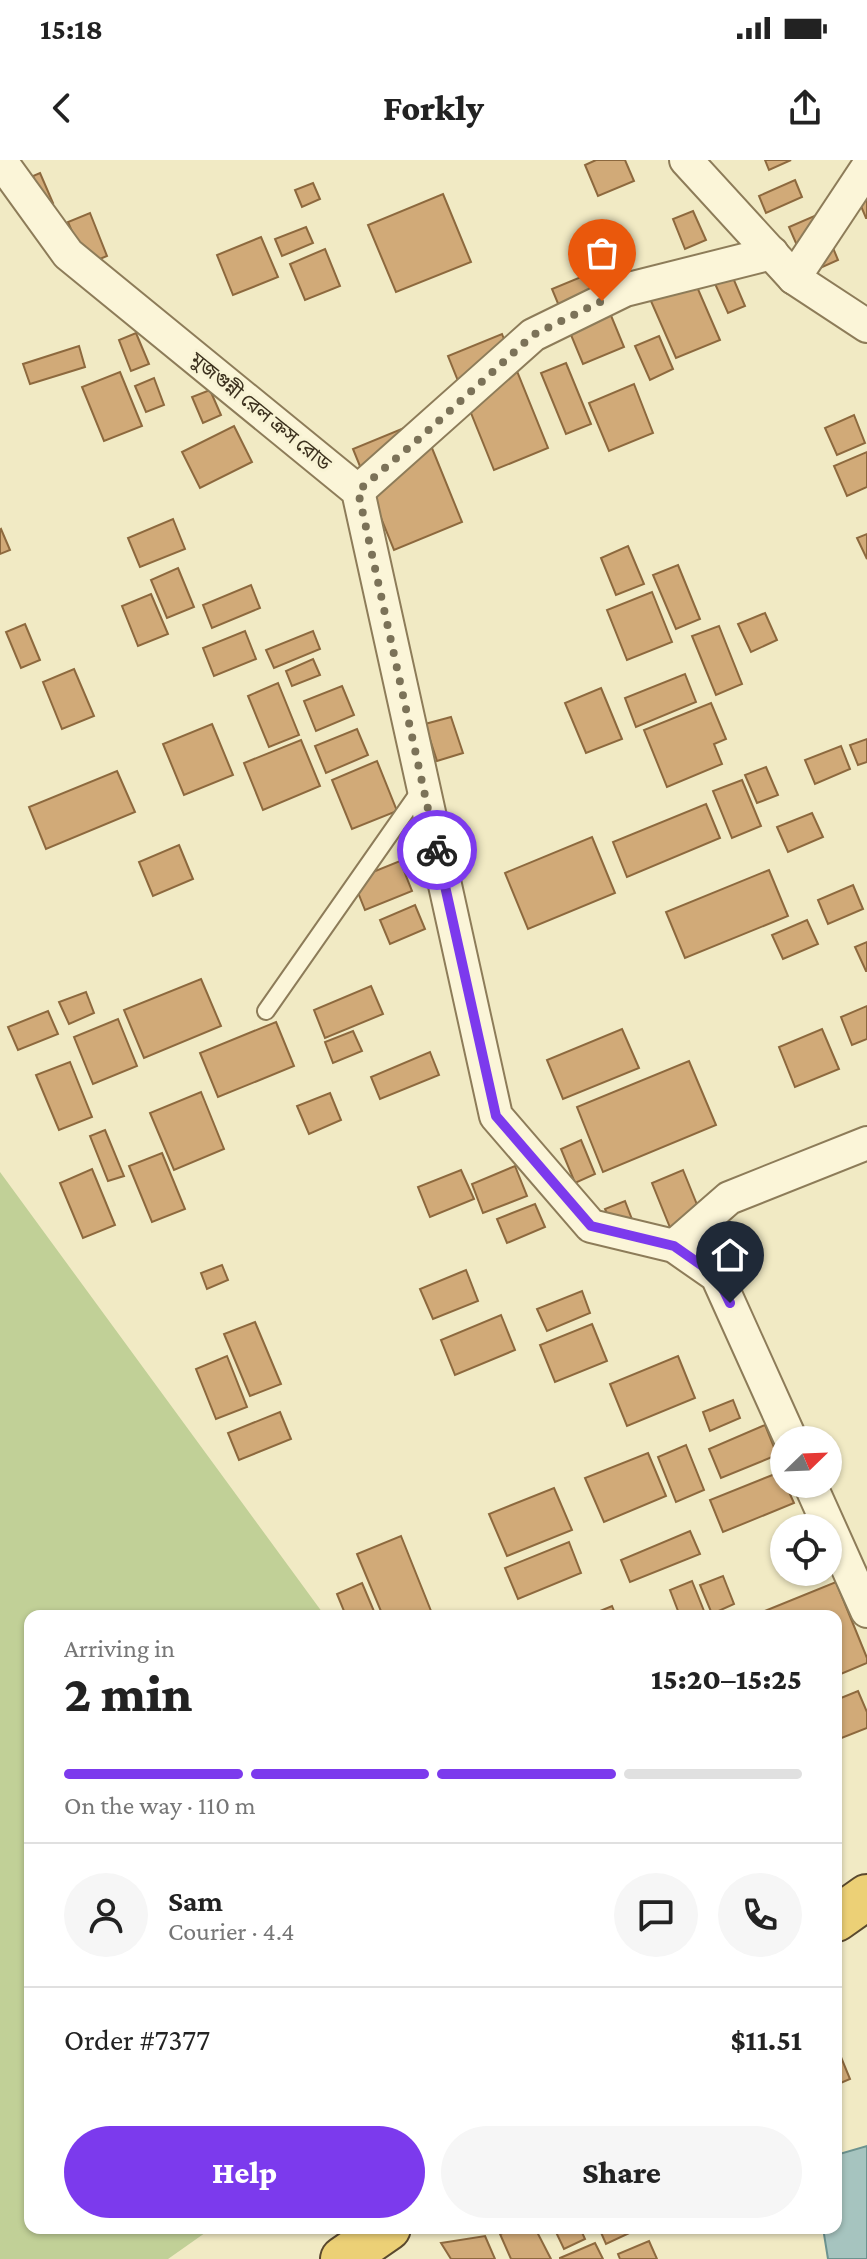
<!DOCTYPE html>
<meta charset="utf-8">
<style>
body{margin:0;font-family:"Crimson Pro","Noto Sans Bengali",serif;background:#f6f6f6;color:#222;height:100vh;display:flex;flex-direction:column;font-size:30px;white-space:nowrap}
*{box-sizing:border-box;margin:0}
p{font-size:26px;color:#767676}
.icon{flex:none;width:44px;height:44px;fill:none;stroke:currentColor;stroke-width:2;stroke-linecap:round;stroke-linejoin:round}
.map{position:relative;flex:1;overflow:hidden}
.details{position:absolute;left:24px;top:1450px;width:818px;height:624px;display:flex;flex-direction:column;background:#fff;border-radius:16px;box-shadow:0 2px 6px #0004}
.details>*{flex:none}
.needle{width:52px;rotate:67deg}
.fabs{position:absolute;left:770px;top:1266px;display:grid;gap:16px}
.fabs a{display:grid;place-items:center;width:72px;height:72px;border-radius:50%;background:#fff;box-shadow:0 2px 6px #0004;font-size:40px}
.pin{position:absolute;display:grid;place-items:center;width:68px;height:68px;color:#fff;margin:-82px -34px;border-radius:50% 50% 50% 0;rotate:-45deg;box-shadow:0 0 8px #0007}
.pin .icon{rotate:45deg}
.courier{position:absolute;display:grid;place-items:center;width:80px;height:80px;margin:-40px;border:6px solid #7c3aed;border-radius:50%;background:#fff;color:#222;box-shadow:0 2px 10px #0007}
.headline em{font-style:normal;font-weight:800}
.headline div{display:flex;flex-direction:column-reverse}
.headline{display:flex;align-items:center;justify-content:space-between;height:136px;padding:0 40px}
h1{font-size:52px;font-weight:800;line-height:60px}
.bar{display:grid;grid-template-columns:repeat(4,1fr);gap:12px 8px;align-content:center;height:96px;padding:0 40px}
.bar i{height:10px;border-radius:6px;background:#e0e0e0}
.bar .on{background:#7c3aed}
.bar p{grid-column:span 4}
.line{display:flex;align-items:center;gap:20px;padding:0 40px;border-top:2px solid #e0e0e0}
.line div{flex:1}
.round{display:grid;place-items:center;flex:none;width:84px;height:84px;border-radius:42px;background:#f6f6f6}
.button{display:flex;gap:16px;margin-top:auto;padding:16px 40px}
.button a{flex:1;height:92px;border-radius:48px;background:#7c3aed;color:#fff;font-size:32px;font-weight:800;line-height:92px;text-align:center}
.button a+a{background:#f6f6f6;color:#222}
.status{display:flex;justify-content:space-between;align-items:center;height:56px;padding:0 40px;background:#fff;direction:ltr}
.status svg{height:22px;fill:currentColor}
header{display:flex;justify-content:space-between;align-items:center;height:104px;padding:0 40px;background:#fff;font-size:36px;font-weight:800}
.map>svg:first-child{display:block}
.green{fill:#c1d097}
.water{fill:#a6c4bf;stroke:#6c938f;stroke-width:2}
.building{fill:#d1aa78;stroke:#8d693e;stroke-width:2}
.lines{fill:none;stroke-linecap:round;stroke-linejoin:round}
.service-casing{stroke:#8d7c59;stroke-width:20}
.minor-casing{stroke:#8d7c59;stroke-width:36}
.trunk-casing{stroke:#5a492e;stroke-width:48}
.service{stroke:#fbf5d8;stroke-width:16}
.minor{stroke:#fbf5d8;stroke-width:32}
.trunk{stroke:#ecd076;stroke-width:44}
.done{stroke:#7b7258;stroke-width:8;stroke-dasharray:0 14.4}
.route{stroke:#7c3aed;stroke-width:10}
.labels{text-anchor:middle;dominant-baseline:central;stroke-width:6;stroke-linejoin:round;paint-order:stroke}
.street-label{font-size:20px;fill:#3c311e;stroke:#f8f3d4}
</style>
<div class="status"><b>15:18</b><svg viewBox="0 0 49 12"><path d="M0 12V9h3v3zM5 12V6h3v6zM10 12V3h3v9zM15 12V0h3v12zM26 1h20v11H26zM47 4h2v5h-2z"/></svg></div>
<header><svg class="icon" aria-label="back" viewBox="0 0 24 24"><path d="M15 5l-7 7 7 7"/></svg>Forkly<svg class="icon" aria-label="share" viewBox="0 0 24 24"><path d="M12 15V3M7 8l5-5 5 5M5 13v7h14v-7"/></svg></header>
<div class="map">
<svg width="867" height="2099" viewBox="0 0 867 2099">
<rect width="100%" height="100%" fill="#f1eac4"/>
<polygon class="green" points="0,1012 325,1456 30,1456 30,2068 212,2068 168,2099 0,2099"/>
<polygon class="water" points="867,1986 867,2099 828,2099 823,2068 836,2068 836,1995"/>
<g class="building">
<polygon points="596,0 625,0 634,21 598,36 585,5"/>
<polygon points="765,0 791,0 769,10"/>
<polygon points="40,13 53,43 45,47 33,16"/>
<polygon points="795,20 802,37 766,53 759,36"/>
<polygon points="313,23 320,39 302,47 295,30"/>
<polygon points="443,34 471,102 396,132 368,65"/>
<polygon points="867,35 867,58 866,58 858,39"/>
<polygon points="693,51 706,80 685,89 673,59"/>
<polygon points="90,53 107,96 86,105 68,62"/>
<polygon points="819,54 838,100 809,113 789,67"/>
<polygon points="606,61 618,89 597,98 585,70"/>
<polygon points="306,67 313,83 282,96 275,79"/>
<polygon points="261,77 278,117 233,135 217,95"/>
<polygon points="325,89 340,126 305,140 290,104"/>
<polygon points="722,92 745,146 728,153 704,99"/>
<polygon points="593,112 624,187 583,204 552,129"/>
<polygon points="691,113 720,180 676,198 647,132"/>
<polygon points="136,173 149,204 131,211 119,180"/>
<polygon points="502,174 548,288 494,310 448,196"/>
<polygon points="659,176 673,209 650,220 635,186"/>
<polygon points="79,186 85,207 30,224 23,204"/>
<polygon points="566,203 591,264 566,274 541,213"/>
<polygon points="120,212 142,266 104,281 82,227"/>
<polygon points="154,218 164,245 146,252 135,226"/>
<polygon points="634,224 653,273 609,291 589,243"/>
<polygon points="210,230 221,255 203,263 192,237"/>
<polygon points="854,255 865,283 837,295 825,268"/>
<polygon points="421,261 462,362 394,390 353,289"/>
<polygon points="234,266 252,302 200,328 182,292"/>
<polygon points="867,292 867,327 847,336 834,306"/>
<polygon points="173,359 185,389 140,407 128,378"/>
<polygon points="1,369 10,390 0,394 0,370"/>
<polygon points="867,374 867,399 857,378"/>
<polygon points="628,386 644,424 616,435 601,398"/>
<polygon points="678,405 700,459 676,469 653,415"/>
<polygon points="178,408 194,447 167,458 151,420"/>
<polygon points="251,425 260,448 212,468 203,445"/>
<polygon points="652,432 672,482 627,500 607,450"/>
<polygon points="151,434 168,474 138,486 122,446"/>
<polygon points="765,453 777,480 751,492 738,464"/>
<polygon points="25,464 40,500 21,508 6,472"/>
<polygon points="719,466 742,524 716,535 692,476"/>
<polygon points="245,471 256,499 214,516 203,488"/>
<polygon points="313,471 320,489 274,508 266,490"/>
<polygon points="313,499 320,515 292,526 286,511"/>
<polygon points="74,509 94,556 62,569 43,522"/>
<polygon points="685,514 696,542 636,567 625,538"/>
<polygon points="278,523 299,575 269,587 248,536"/>
<polygon points="342,526 354,555 316,571 304,541"/>
<polygon points="601,528 622,579 586,593 565,543"/>
<polygon points="711,543 726,579 714,584 722,604 667,627 644,570"/>
<polygon points="451,557 463,593 437,601 425,564"/>
<polygon points="212,564 233,615 184,635 163,584"/>
<polygon points="357,569 368,595 326,613 315,586"/>
<polygon points="867,579 867,602 858,605 850,585"/>
<polygon points="301,580 320,626 263,650 244,603"/>
<polygon points="841,586 850,609 815,624 805,600"/>
<polygon points="377,601 397,651 352,669 332,620"/>
<polygon points="766,607 778,635 757,643 745,615"/>
<polygon points="117,611 135,652 46,689 29,647"/>
<polygon points="742,620 761,666 732,678 713,631"/>
<polygon points="706,644 720,678 627,717 613,682"/>
<polygon points="812,653 823,677 788,692 777,667"/>
<polygon points="592,677 615,733 528,769 505,713"/>
<polygon points="179,685 193,719 153,736 139,702"/>
<polygon points="400,701 412,731 365,750 353,720"/>
<polygon points="769,710 788,756 685,798 666,752"/>
<polygon points="853,725 863,749 828,764 818,740"/>
<polygon points="415,745 425,769 390,784 380,760"/>
<polygon points="807,760 818,784 783,799 772,775"/>
<polygon points="867,782 867,811 866,811 855,787"/>
<polygon points="201,819 221,866 144,898 124,850"/>
<polygon points="371,826 383,854 325,878 314,850"/>
<polygon points="86,832 94,853 69,864 59,842"/>
<polygon points="867,846 867,879 852,885 841,857"/>
<polygon points="48,851 58,874 18,890 8,867"/>
<polygon points="118,859 137,906 93,924 74,877"/>
<polygon points="276,862 294,906 218,937 200,893"/>
<polygon points="622,869 639,908 563,939 547,900"/>
<polygon points="822,869 839,909 795,927 779,887"/>
<polygon points="353,871 362,891 333,903 325,882"/>
<polygon points="430,892 439,915 380,939 371,917"/>
<polygon points="689,901 716,965 603,1012 577,947"/>
<polygon points="70,902 92,957 59,970 36,915"/>
<polygon points="201,932 224,989 174,1010 150,953"/>
<polygon points="330,933 341,960 309,974 297,946"/>
<polygon points="105,970 124,1016 108,1021 90,976"/>
<polygon points="581,980 595,1014 575,1023 561,989"/>
<polygon points="162,993 185,1049 152,1062 129,1006"/>
<polygon points="515,1006 527,1036 483,1053 472,1024"/>
<polygon points="92,1009 115,1065 83,1078 60,1023"/>
<polygon points="461,1010 474,1039 430,1057 418,1027"/>
<polygon points="683,1010 702,1057 671,1070 652,1023"/>
<polygon points="625,1041 633,1062 614,1070 605,1049"/>
<polygon points="535,1044 545,1067 507,1083 497,1059"/>
<polygon points="222,1105 228,1120 207,1129 201,1113"/>
<polygon points="466,1110 478,1141 433,1159 420,1129"/>
<polygon points="582,1131 590,1153 547,1171 537,1149"/>
<polygon points="501,1155 515,1190 455,1215 441,1180"/>
<polygon points="255,1162 281,1224 250,1236 224,1174"/>
<polygon points="592,1164 607,1201 555,1222 540,1185"/>
<polygon points="227,1196 247,1247 216,1259 196,1209"/>
<polygon points="678,1196 695,1238 627,1266 610,1224"/>
<polygon points="733,1240 740,1258 710,1271 703,1252"/>
<polygon points="280,1252 291,1279 239,1300 228,1273"/>
<polygon points="765,1265 777,1295 721,1318 709,1289"/>
<polygon points="686,1285 704,1330 676,1342 658,1297"/>
<polygon points="648,1293 666,1336 604,1362 585,1318"/>
<polygon points="780,1312 794,1343 723,1372 710,1340"/>
<polygon points="554,1328 572,1370 507,1396 489,1354"/>
<polygon points="690,1371 700,1394 630,1422 621,1400"/>
<polygon points="401,1376 433,1456 383,1456 357,1394"/>
<polygon points="569,1382 581,1413 518,1439 505,1408"/>
<polygon points="723,1416 734,1444 712,1454 700,1425"/>
<polygon points="692,1421 706,1456 680,1456 670,1430"/>
<polygon points="836,1422 867,1498 867,1503 836,1516 836,1456 755,1455"/>
<polygon points="362,1423 376,1456 346,1456 337,1434"/>
<polygon points="612,1446 616,1456 588,1456"/>
<polygon points="858,1531 867,1552 867,1568 839,1579 836,1573 836,1540"/>
<polygon points="836,1885 850,1919 836,1925"/>
<polygon points="517,2068 535,2068 551,2099 511,2099 500,2074"/>
<polygon points="554,2068 580,2068 585,2079 564,2089"/>
<polygon points="599,2068 640,2068 606,2084"/>
<polygon points="485,2076 495,2099 451,2099 441,2083"/>
<polygon points="649,2081 657,2099 620,2099 618,2094"/>
<polygon points="595,2083 603,2099 560,2099 560,2098"/>
</g>
<g class="lines">
<defs>
<polyline id="service" points="266,851 422,628"/>
<g id="minor">
<polyline points="0,0 68,94 358,331 496,956 591,1066 674,1086 717,1116 791,1280"/>
<polyline points="686,0 794,118 867,166"/>
<polyline points="794,118 867,8"/>
<polyline points="358,331 533,175 625,130 772,93"/>
<polyline points="674,1086 729,1038 867,983"/>
<polyline points="810,1324 867,1451"/>
</g>
<g id="trunk">
<polyline points="836,1759 867,1737"/>
<polyline points="343,2099 388,2068"/>
</g>
</defs>
<use href="#service" class="service-casing"/>
<use href="#minor" class="minor-casing"/>
<use href="#trunk" class="trunk-casing"/>
<use href="#service" class="service"/>
<use href="#minor" class="minor"/>
<use href="#trunk" class="trunk"/>
</g>
<g class="lines">
<polyline class="done" points="437,690 358,331 421,277 533,175 602,141"/>
<polyline class="route" points="437,690 496,956 591,1066 674,1086 717,1116 730,1143"/>
</g>
<g class="labels">
<g class="street-label">
<text transform="translate(261 251) rotate(39)">মুজগুন্নী রেল ক্রস রোড</text>
</g>
</g>
</svg>
<div class="fabs">
<a><svg class="needle" viewBox="-14 -14 28 28"><path d="M0-13l5 13h-10z" fill="#e53935"/><path d="M0 13l5-13h-10z" fill="#767676"/></svg></a>
<a><svg class="icon" aria-label="locate" viewBox="0 0 24 24"><circle cx="12" cy="12" r="6"/><path d="M12 2v4M12 18v4M2 12h4M18 12h4"/></svg></a>
</div>
<div class="pin" style="left:602px;top:141px;background:#ea580c"><svg class="icon" aria-label="bag" viewBox="0 0 24 24"><path d="M5 8h14l-1 12H6zM9 8a3 3 0 0 1 6 0"/></svg></div>
<div class="pin" style="left:730px;top:1143px;background:#1f2937"><svg class="icon" aria-label="home" viewBox="0 0 24 24"><path d="M3 11l9-7 9 7M6 9v11h12V9"/></svg></div>
<div class="courier" style="left:437px;top:690px"><svg class="icon" aria-label="bike" viewBox="0 0 24 24"><circle cx="6" cy="16" r="4"/><circle cx="18" cy="16" r="4"/><path d="M6 16l4-8h5l3 8M10 8l3 8H6M13 5h3"/></svg></div>
<section class="details">
<div class="headline"><div><h1>2 min</h1><p>Arriving in</p></div><em>15:20–15:25</em></div>
<div class="bar"><i class="on"></i><i class="on"></i><i class="on"></i><i></i><p>On the way · 110 m</p></div>
<div class="line" style="height:144px"><a class="round"><svg class="icon" aria-label="person" viewBox="0 0 24 24"><circle cx="12" cy="8" r="4"/><path d="M4 21q1-7 8-7t8 7"/></svg></a><div><b>Sam</b><p>Courier · 4.4</p></div><a class="round"><svg class="icon" aria-label="chat" viewBox="0 0 24 24"><path d="M4 5h16v11H9l-5 4z"/></svg></a><a class="round"><svg class="icon" aria-label="phone" viewBox="0 0 24 24"><path d="M5 4h4l2 5-3 2q2 4 5 5l2-3 5 2v4C11 20 4 13 5 4z"/></svg></a></div>
<div class="line" style="height:104px"><div>Order #7377</div><b>$11.51</b></div>
<div class="button"><a>Help</a><a>Share</a></div>
</section>
</div>
